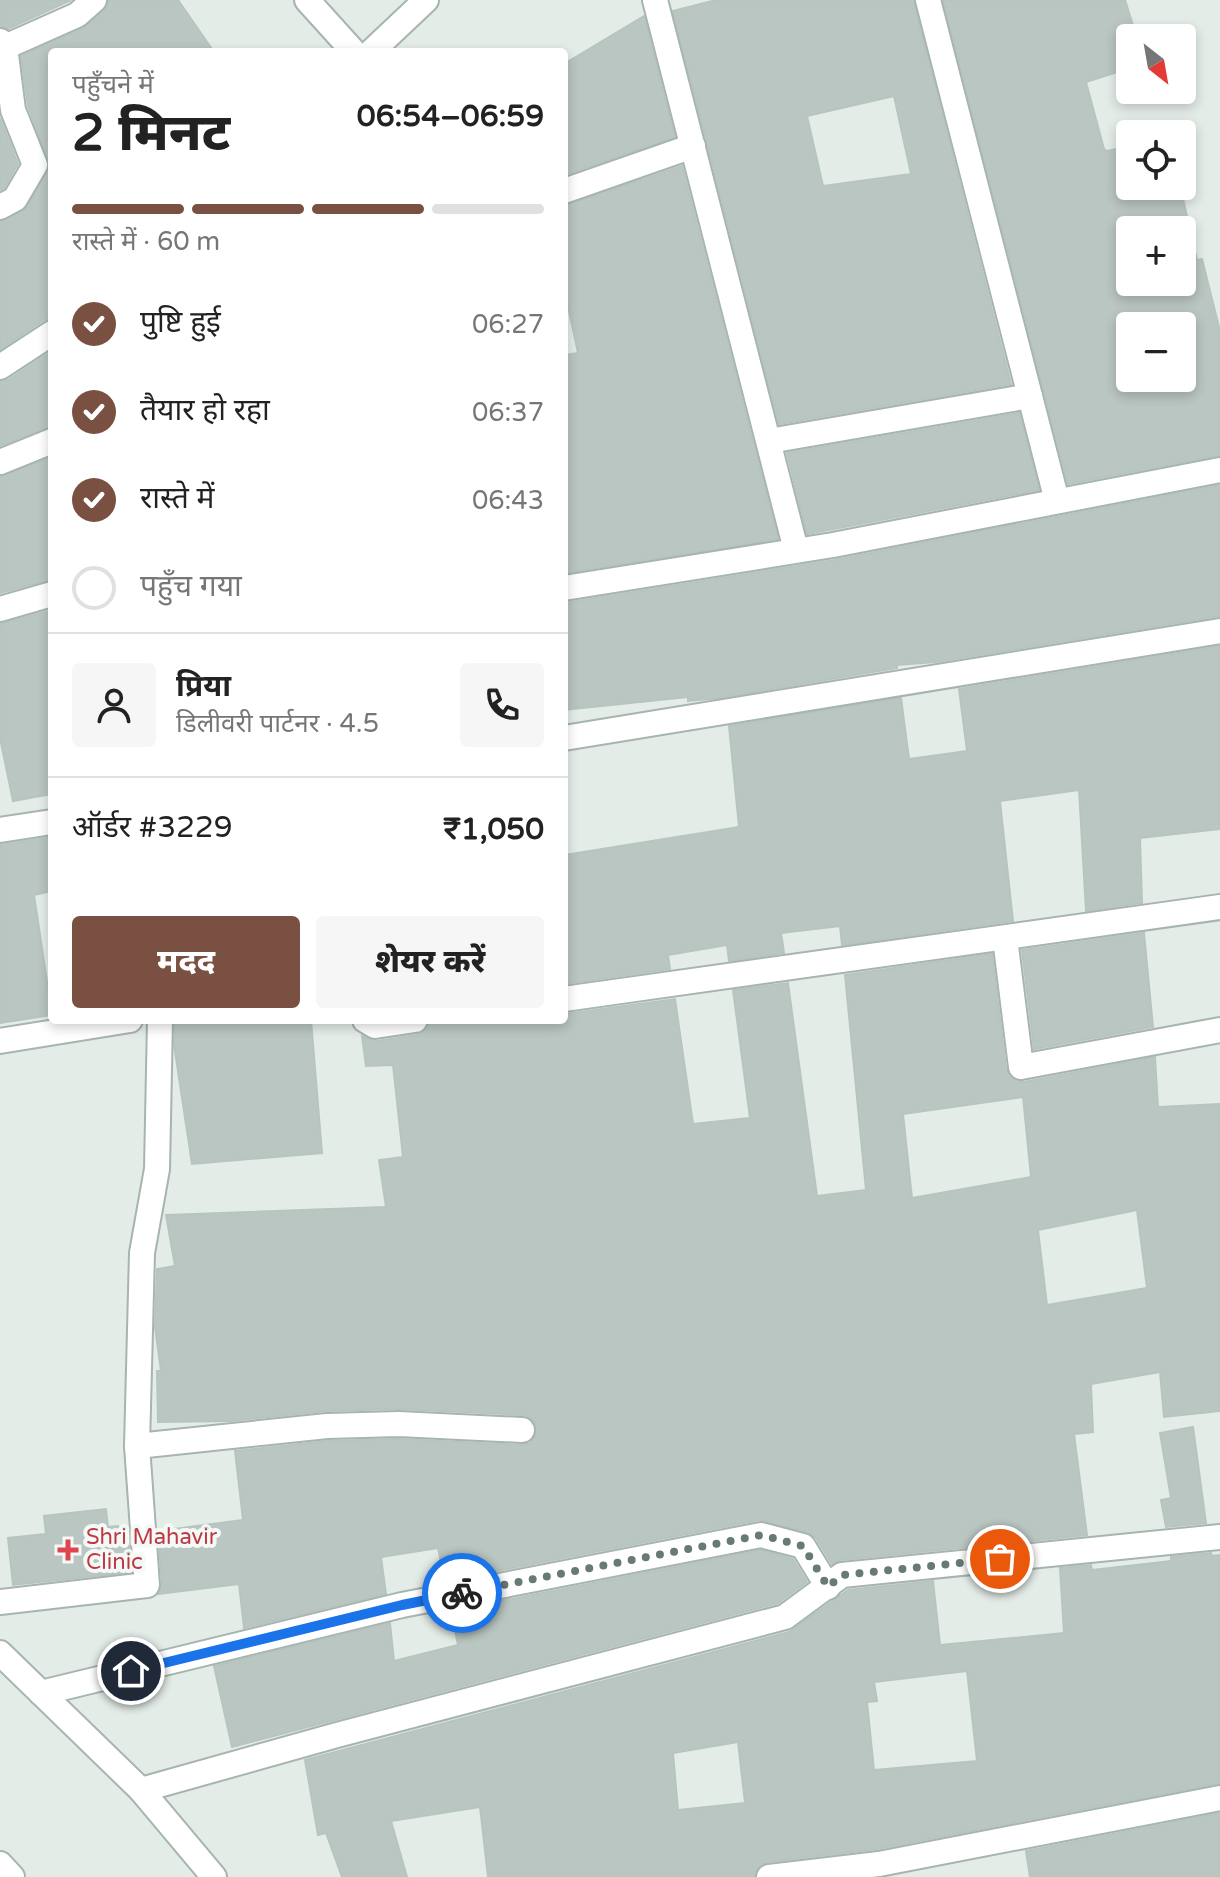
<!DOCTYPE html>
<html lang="hi">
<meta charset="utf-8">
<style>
body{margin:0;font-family:"Varela Round","Noto Sans Devanagari",sans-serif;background:#f6f6f6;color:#222;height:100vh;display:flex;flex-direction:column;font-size:30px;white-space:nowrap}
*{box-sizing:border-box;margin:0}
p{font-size:26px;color:#767676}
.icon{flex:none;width:44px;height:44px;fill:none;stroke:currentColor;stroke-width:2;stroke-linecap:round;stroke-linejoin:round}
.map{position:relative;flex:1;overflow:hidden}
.panel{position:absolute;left:48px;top:48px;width:520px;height:976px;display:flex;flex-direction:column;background:#fff;border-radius:8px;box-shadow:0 4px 12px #0003}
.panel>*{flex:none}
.needle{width:52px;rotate:149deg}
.buttons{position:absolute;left:1116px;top:24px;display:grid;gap:16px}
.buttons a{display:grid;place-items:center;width:80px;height:80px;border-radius:8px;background:#fff;box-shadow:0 4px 12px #0003;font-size:40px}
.pin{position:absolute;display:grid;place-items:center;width:68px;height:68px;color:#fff;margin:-34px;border:4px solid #fff;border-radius:50%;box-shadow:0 2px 8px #0007}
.courier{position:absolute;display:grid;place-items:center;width:80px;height:80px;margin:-40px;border:6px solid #1a73e8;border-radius:50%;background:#fff;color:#222;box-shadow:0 2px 10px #0007}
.summary em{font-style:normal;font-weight:800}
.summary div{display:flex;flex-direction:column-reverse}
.summary{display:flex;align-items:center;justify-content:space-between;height:136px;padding:0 24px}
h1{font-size:52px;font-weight:800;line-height:60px}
.bar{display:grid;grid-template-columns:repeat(4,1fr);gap:12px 8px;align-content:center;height:96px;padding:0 24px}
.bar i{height:10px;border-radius:6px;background:#e0e0e0}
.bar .active{background:#795042}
.bar p{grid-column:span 4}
.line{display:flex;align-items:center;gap:20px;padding:0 24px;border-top:2px solid #e0e0e0}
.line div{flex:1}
.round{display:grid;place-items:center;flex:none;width:84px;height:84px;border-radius:8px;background:#f6f6f6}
ol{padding:0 24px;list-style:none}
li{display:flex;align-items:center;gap:24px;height:88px}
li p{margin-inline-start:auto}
li .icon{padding:8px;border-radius:50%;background:#795042;color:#fff;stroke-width:4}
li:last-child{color:#767676}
li i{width:44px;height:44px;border:4px solid #e0e0e0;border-radius:50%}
.primary-button{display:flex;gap:16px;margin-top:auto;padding:16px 24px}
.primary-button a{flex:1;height:92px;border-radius:8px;background:#795042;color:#fff;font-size:32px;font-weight:800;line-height:92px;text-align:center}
.primary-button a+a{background:#f6f6f6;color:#222}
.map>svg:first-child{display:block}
.building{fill:#bac6c1;stroke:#b7c5bf;stroke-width:2;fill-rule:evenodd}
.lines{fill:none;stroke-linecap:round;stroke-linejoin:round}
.minor-casing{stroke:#a7b4af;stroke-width:28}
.minor{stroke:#fff;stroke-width:24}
.done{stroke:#687a74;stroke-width:8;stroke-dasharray:0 14.4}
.route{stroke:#1a73e8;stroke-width:10}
.health-dot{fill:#e0444e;stroke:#f4f9f7;stroke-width:3}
.labels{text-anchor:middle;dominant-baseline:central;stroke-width:8;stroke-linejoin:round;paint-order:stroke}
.health-label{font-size:22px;fill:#be3a42;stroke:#f4f9f7;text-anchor:start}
</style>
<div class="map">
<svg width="1220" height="1877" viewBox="0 0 1220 1877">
<rect width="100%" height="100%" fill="#e4ece8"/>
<g class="building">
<polygon points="0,0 71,0 8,29 0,26"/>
<polygon points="109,0 178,0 214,52 52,52 52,318 44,320 0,349 0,222 27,207 50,165 28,106 21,56 84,28 104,11"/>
<path d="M716 0H913L1011 384 779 424 673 11ZM894 96 911 174 823 186 807 116Z"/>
<path d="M943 0H1125L1137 38H1130V68L1086 82 1104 149 1107 151 1130 146V186H1180L1197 260 1202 259 1220 331V455L1068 484ZM1130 230H1182V282H1130ZM1130 326H1182V378H1130Z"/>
<polygon points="644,16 675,137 564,175 564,64"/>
<polygon points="0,118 18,164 4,188 0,190"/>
<polygon points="682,166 778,539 564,573 564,355 578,353 564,288 564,206"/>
<polygon points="52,351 52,426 0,446 0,382 8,380"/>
<polygon points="1019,413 1039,490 807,534 787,453"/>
<polygon points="52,457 52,579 0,593 0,477"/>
<polygon points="1220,485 1220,616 936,662 897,665 897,668 719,698 688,701 688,697 564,710 564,603 835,560"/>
<polygon points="52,610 52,794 13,801 0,738 0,624"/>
<polygon points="1220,646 1220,829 1140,838 1142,903 1086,911 1079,790 1000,801 1013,921 842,945 840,926 781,933 784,953 729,961 727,945 668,955 670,969 564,984 564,855 739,827 729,726 901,698 909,759 967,751 959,689"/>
<polygon points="48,838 52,860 52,891 34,895 52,1015 0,1023 0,845"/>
<polygon points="1144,933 1153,1027 1034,1049 1022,950"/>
<path d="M992 954 1006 1069 1015 1081 1024 1082 1155 1057 1158 1107 1220 1104V1411L1164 1417 1160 1372 1091 1384 1093 1432 1074 1434 1087 1535 840 1560 832 1564 816 1538 808 1532 759 1520 445 1581 438 1548 381 1557 386 1594 244 1628 239 1584 158 1594 162 1584 158 1531 243 1520 235 1451 328 1441 399 1439 521 1445 530 1443 535 1437V1422L524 1415 400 1409 325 1411 231 1421 158 1422 157 1371H161L155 1327 157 1269 175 1266 166 1215 386 1207 379 1160 403 1157 393 1065 366 1066 362 1036 377 1041 417 1035 425 1031 430 1020H564V1014L675 999 693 1124 750 1118 733 990 788 983 817 1196 866 1190 845 975ZM1023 1097 1031 1177 912 1198 903 1114ZM1137 1210 1147 1288 1047 1305 1038 1230Z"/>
<polygon points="175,1020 311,1020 322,1153 192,1164 174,1045"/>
<polygon points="1193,1427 1206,1523 1166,1527 1161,1500 1171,1498 1160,1433"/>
<polygon points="106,1509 108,1527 118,1526 119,1536 128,1535 131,1572 13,1585 8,1538 46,1534 44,1516"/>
<polygon points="761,1550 793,1559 807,1582 778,1603 232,1747 214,1666 390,1623 394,1661 458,1645 451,1611"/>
<path d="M1211 1553 1212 1556 1220 1555V1783L877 1849 767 1862 759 1866 754 1877H488L480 1807 391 1821 407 1877H342L326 1833 318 1835 305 1760 789 1632 848 1590 933 1581 940 1645 1064 1633 1060 1568 1091 1565 1092 1570 1171 1561V1557ZM967 1671 977 1761 874 1770 867 1702 877 1701 874 1682ZM738 1742 745 1803 678 1810 673 1753Z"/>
<polygon points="1220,1813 1220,1877 1030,1877 1026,1851"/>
</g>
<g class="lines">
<defs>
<g id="minor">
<polyline points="307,0 354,52"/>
<polyline points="655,0 796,550"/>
<polyline points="928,0 1057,501"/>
<polyline points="0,41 5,47 13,110 35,165 15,199 0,207"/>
<polyline points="5,47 77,15 94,0"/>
<polyline points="371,52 426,0"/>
<polyline points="564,191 693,146"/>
<polyline points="0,367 52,333"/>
<polyline points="769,441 1030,396"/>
<polyline points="0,462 52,441"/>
<polyline points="564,588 833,545 1220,470"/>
<polyline points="0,609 52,594"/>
<polyline points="564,738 1220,631"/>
<polyline points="0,830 52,822"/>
<polyline points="1005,938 1021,1067 1220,1030"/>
<polyline points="564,999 1220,907"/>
<polyline points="365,1020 375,1026 415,1020"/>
<polyline points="0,1041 130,1020"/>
<polyline points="137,1446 327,1426 399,1424 522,1430"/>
<polyline points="0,1602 147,1585 137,1446 142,1253 157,1169 160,1020"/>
<polyline points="0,1653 141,1790 214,1877"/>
<polyline points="41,1693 402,1605 761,1535 803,1546 828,1587"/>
<polyline points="141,1790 337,1735 785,1617 842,1575 1220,1537"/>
<polyline points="0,1864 12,1877"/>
<polyline points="769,1877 879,1864 1220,1798"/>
</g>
</defs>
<use href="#minor" class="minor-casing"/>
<use href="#minor" class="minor"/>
</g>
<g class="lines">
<polyline class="done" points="462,1593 761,1535 803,1546 828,1587 842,1575 1000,1559"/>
<polyline class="route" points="131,1671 402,1605 462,1593"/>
</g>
<path class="health-dot" d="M64 1538h8v8h8v8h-8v8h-8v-8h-8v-8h8z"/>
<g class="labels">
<g class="health-label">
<text x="86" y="1537">Shri Mahavir<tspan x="86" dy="25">Clinic</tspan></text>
</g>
</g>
</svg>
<div class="buttons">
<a><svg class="needle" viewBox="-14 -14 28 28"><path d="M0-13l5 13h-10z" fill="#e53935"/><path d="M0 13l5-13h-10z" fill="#767676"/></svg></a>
<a><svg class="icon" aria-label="locate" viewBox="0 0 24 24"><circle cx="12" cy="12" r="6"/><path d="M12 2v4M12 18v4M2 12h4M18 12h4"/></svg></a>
<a>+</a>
<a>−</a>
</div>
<div class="pin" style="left:1000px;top:1559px;background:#ea580c"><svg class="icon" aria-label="bag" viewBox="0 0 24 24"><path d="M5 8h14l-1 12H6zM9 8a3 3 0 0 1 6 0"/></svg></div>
<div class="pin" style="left:131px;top:1671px;background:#1f2937"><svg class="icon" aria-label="home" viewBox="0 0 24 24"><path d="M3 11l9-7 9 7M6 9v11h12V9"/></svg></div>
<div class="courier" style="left:462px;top:1593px"><svg class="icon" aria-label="bike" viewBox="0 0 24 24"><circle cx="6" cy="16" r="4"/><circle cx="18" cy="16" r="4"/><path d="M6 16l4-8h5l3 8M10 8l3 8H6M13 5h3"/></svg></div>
<section class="panel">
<div class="summary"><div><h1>2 मिनट</h1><p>पहुँचने में</p></div><em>06:54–06:59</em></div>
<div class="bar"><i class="active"></i><i class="active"></i><i class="active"></i><i></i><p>रास्ते में · 60 m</p></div>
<ol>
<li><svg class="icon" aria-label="check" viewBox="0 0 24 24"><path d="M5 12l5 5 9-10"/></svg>पुष्टि हुई<p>06:27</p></li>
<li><svg class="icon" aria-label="check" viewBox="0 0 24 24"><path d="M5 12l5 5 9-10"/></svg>तैयार हो रहा<p>06:37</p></li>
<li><svg class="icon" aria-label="check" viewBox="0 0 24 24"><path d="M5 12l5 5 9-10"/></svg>रास्ते में<p>06:43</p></li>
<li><i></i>पहुँच गया</li>
</ol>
<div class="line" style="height:144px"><a class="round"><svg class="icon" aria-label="person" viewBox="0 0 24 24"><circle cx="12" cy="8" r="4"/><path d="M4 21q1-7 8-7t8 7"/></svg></a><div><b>प्रिया</b><p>डिलीवरी पार्टनर · 4.5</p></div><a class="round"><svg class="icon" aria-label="phone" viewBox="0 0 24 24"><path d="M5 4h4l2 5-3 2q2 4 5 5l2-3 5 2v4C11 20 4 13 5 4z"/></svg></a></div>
<div class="line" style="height:104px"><div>ऑर्डर #3229</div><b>₹1,050</b></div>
<div class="primary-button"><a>मदद</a><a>शेयर करें</a></div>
</section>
</div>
